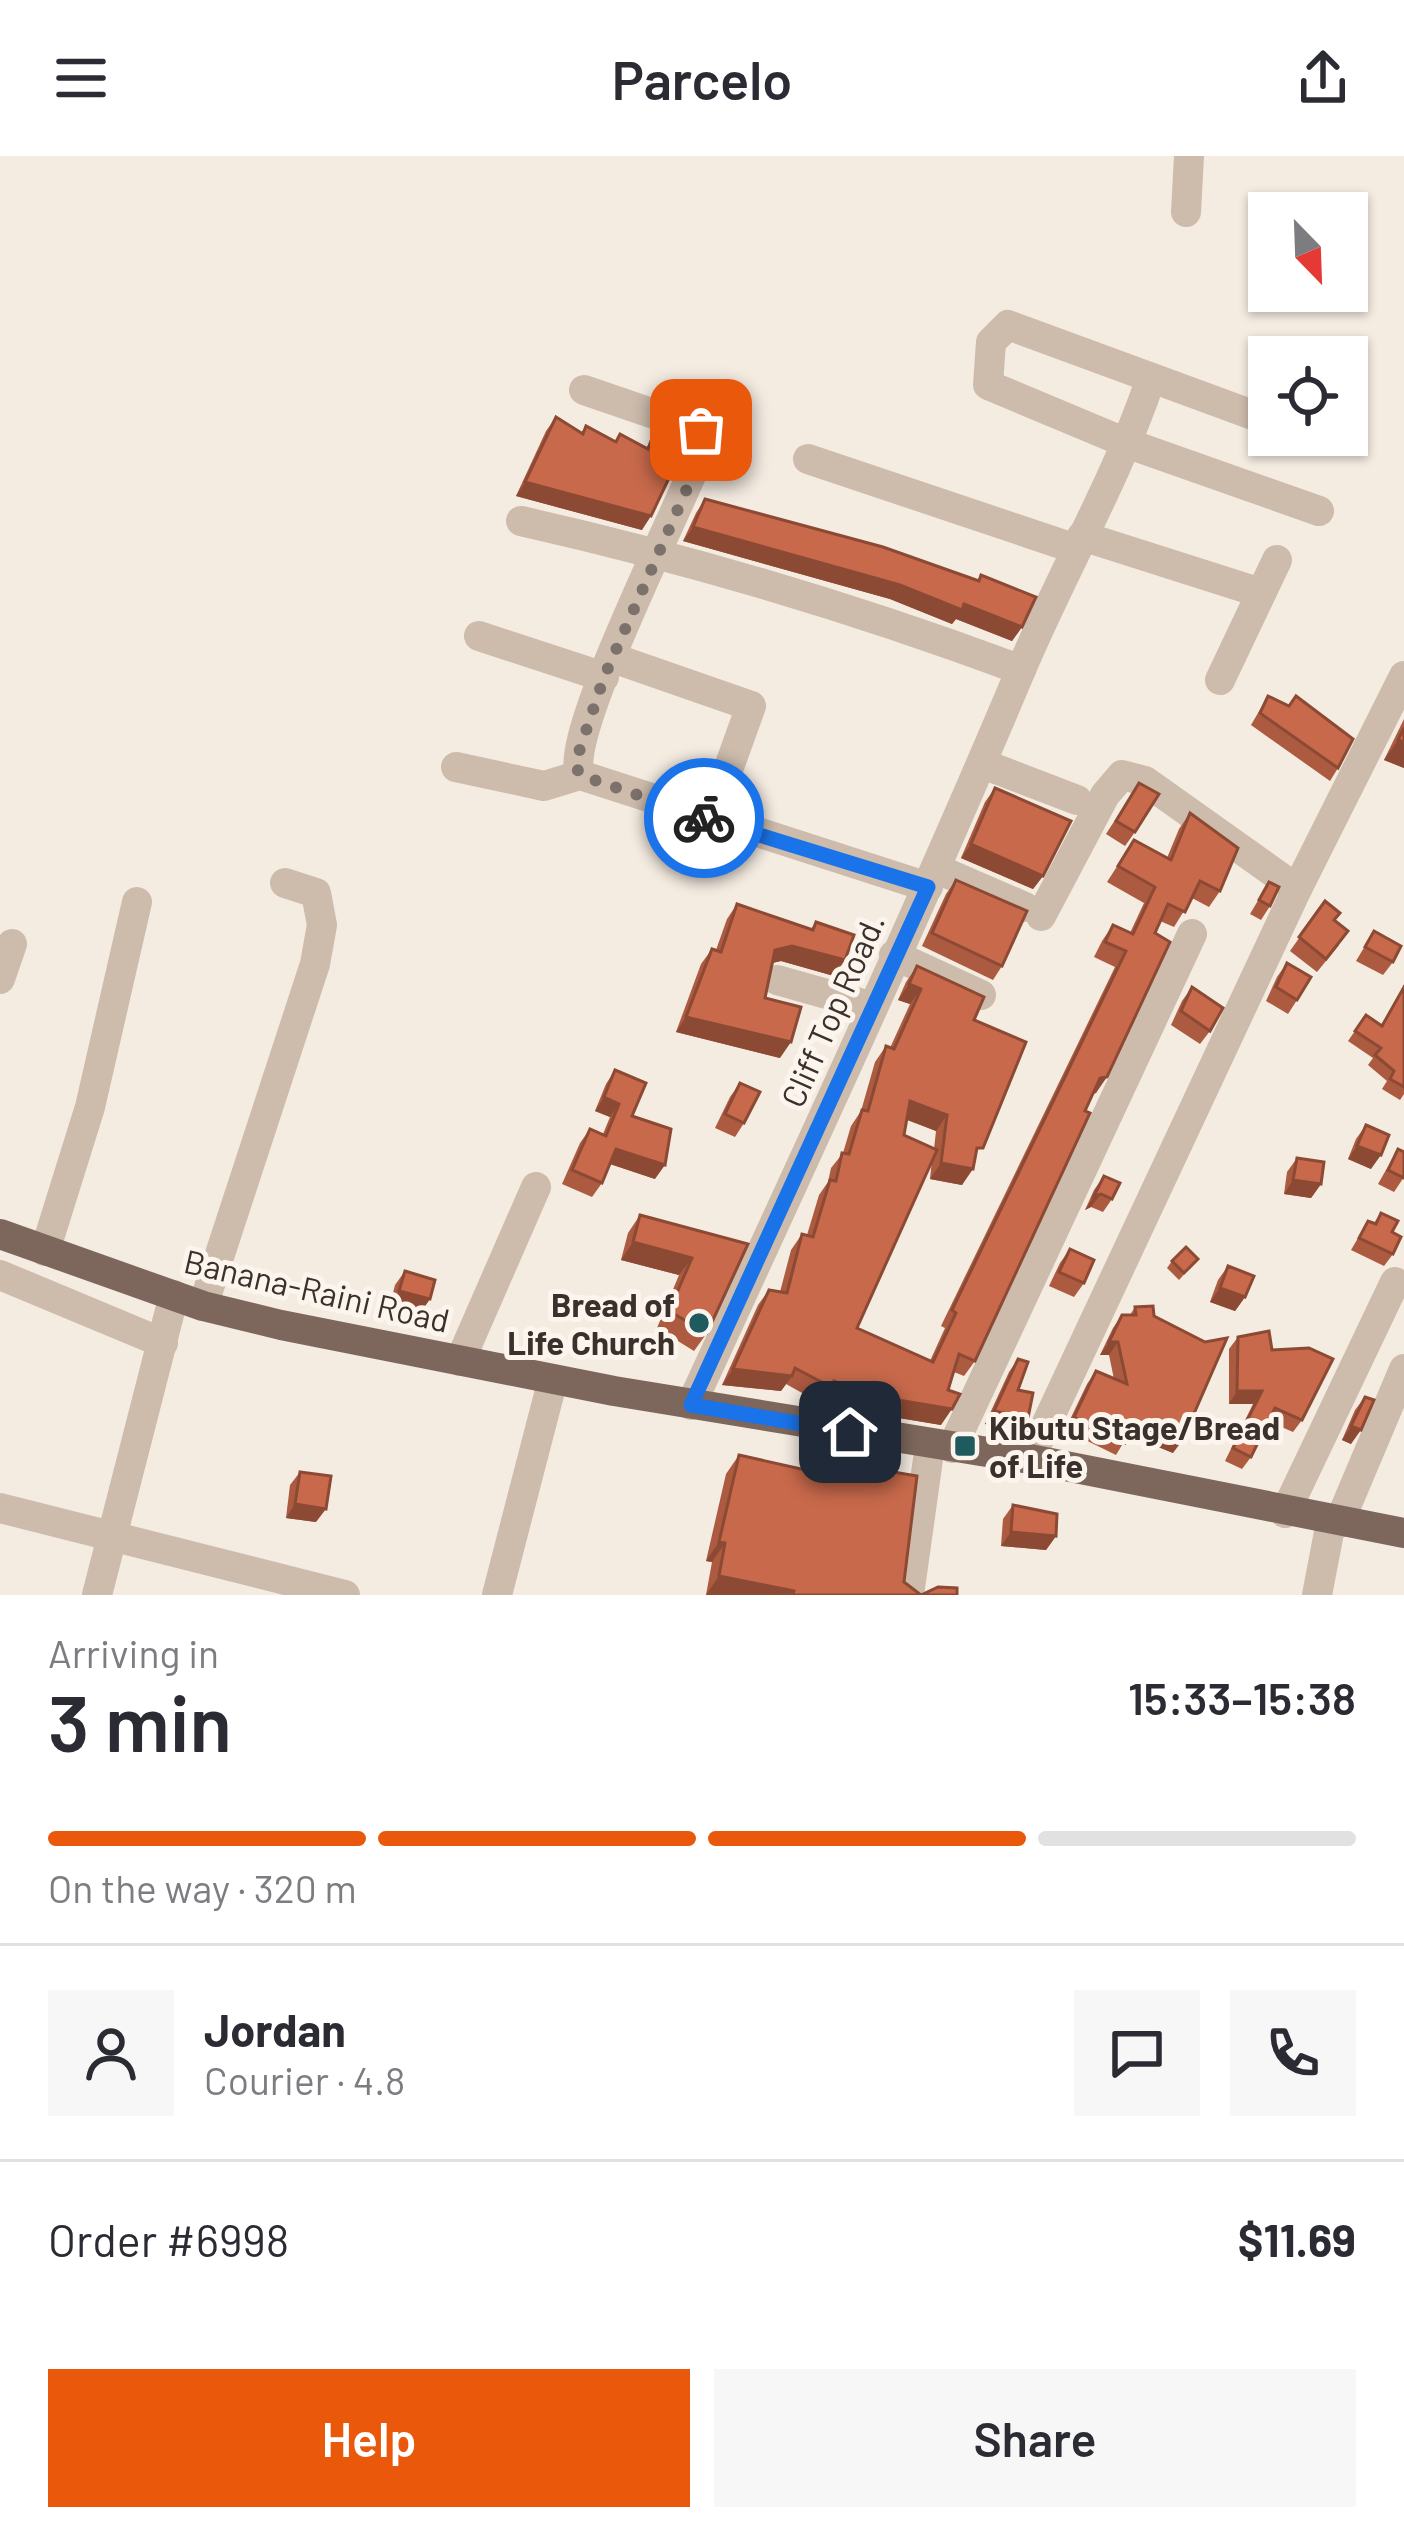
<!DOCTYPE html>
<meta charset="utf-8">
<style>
body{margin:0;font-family:Barlow,sans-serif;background:#f7f7f7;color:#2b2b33;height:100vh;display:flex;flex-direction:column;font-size:45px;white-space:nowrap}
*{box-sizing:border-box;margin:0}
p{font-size:39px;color:#7c7c81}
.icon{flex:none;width:66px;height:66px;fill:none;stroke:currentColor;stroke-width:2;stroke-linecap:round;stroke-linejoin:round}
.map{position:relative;height:1439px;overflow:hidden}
.drawer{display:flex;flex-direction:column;background:#fff;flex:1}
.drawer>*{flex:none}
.needle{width:78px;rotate:157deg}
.controls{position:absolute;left:1248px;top:36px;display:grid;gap:24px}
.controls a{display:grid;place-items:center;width:120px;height:120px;border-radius:0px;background:#fff;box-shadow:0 3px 9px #0004;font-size:60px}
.pin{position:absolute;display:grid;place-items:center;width:102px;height:102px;color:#fff;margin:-51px;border-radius:24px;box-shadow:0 6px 18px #0006}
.courier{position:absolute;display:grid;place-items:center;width:120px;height:120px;margin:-60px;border:9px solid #1a73e8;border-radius:50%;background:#fff;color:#222;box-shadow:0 3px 15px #0007}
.overview em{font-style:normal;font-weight:600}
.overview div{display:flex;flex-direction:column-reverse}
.overview{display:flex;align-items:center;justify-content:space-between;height:204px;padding:0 48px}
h1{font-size:78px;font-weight:600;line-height:90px}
.bar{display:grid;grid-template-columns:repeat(4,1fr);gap:18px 12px;align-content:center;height:144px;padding:0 48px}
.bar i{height:15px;border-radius:9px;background:#e1e1e2}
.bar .on{background:#ea580c}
.bar p{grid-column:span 4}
.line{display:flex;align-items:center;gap:30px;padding:0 48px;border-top:3px solid #e1e1e2}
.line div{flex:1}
.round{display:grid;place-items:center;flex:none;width:126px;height:126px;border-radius:0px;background:#f7f7f7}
.cta{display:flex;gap:24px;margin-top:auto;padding:24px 48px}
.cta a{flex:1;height:138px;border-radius:0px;background:#ea580c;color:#fff;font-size:48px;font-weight:600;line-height:138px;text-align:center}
.cta a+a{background:#f7f7f7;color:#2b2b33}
header{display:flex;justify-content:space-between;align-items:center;height:156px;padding:0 48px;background:#fff;font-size:54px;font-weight:600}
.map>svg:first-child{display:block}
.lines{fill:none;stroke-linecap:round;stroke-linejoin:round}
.minor{stroke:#cdbbac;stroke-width:30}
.major{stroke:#7d675c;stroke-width:30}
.wall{fill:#ac5a40;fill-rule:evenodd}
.shaded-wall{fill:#8c4a34}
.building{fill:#c8694b;stroke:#8c4a34;stroke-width:3}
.done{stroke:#7c716b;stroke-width:12;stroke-dasharray:0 21.6}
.route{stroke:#1a73e8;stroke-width:15}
.poi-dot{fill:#1f5a5e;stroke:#fbf5ee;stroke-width:4.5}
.labels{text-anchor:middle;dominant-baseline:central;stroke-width:10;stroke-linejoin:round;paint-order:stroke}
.street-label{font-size:33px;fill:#3b302b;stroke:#fbf5ee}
.poi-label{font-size:33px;font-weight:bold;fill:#3b302b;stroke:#fbf5ee;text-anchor:end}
</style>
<header><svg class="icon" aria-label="menu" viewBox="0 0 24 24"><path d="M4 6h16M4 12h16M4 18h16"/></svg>Parcelo<svg class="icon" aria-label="share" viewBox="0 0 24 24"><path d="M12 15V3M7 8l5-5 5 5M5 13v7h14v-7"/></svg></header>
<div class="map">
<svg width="1404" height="1439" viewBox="0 0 1404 1439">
<rect width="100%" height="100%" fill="#f4ebe1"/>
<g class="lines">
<g class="minor">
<polyline points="1186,56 1189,0"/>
<path d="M584 234 701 274 705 286C686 340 562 581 580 619L928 731"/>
<polyline points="1269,265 1008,169 991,186 988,229 1129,288 1319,355"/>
<polyline points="1312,279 1327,284"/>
<polyline points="808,303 1076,393"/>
<path d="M521 365C690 403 858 453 1021 514"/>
<polyline points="1082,380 1261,437"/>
<polyline points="479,480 604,521"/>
<polyline points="613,502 751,550 710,664"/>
<polyline points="1220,524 1277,404"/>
<polyline points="983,608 1077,644"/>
<polyline points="456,611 544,630 580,619"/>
<polyline points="937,713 1025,751"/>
<polyline points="1041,760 1105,639 1122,619 1145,625 1297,733"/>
<polyline points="894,799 981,839"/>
<polyline points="0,823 12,788"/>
<polyline points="777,824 873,851"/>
<polyline points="45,1095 90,951 137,746"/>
<polyline points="0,1119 163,1187"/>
<polyline points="203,1150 315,808 322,769 316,737 285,727"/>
<polyline points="460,1205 536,1031"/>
<path d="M691 1249C803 1006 916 763 1020 516 1061 418 1116 325 1150 225"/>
<polyline points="952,1292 1192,778"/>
<polyline points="1030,1303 1297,733 1404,520"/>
<polyline points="0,1352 345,1439"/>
<polyline points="1285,1357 1395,1126"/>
<polyline points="1339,1367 1404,1213"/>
<polyline points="97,1439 174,1139"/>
<polyline points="497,1439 553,1223"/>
<polyline points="909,1439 930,1289"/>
<polyline points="1317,1439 1331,1366"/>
</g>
<polyline class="major" points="0,1078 203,1150 281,1169 614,1235 1030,1303 1404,1377"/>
</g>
<g class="wall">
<polygon points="556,261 581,277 586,270 615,285 620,278 646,292 651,285 642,374 516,340 546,275"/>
<polygon points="705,343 978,425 981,419 1022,471 1012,485 956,463 952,468 890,443 683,385 696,357"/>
<polygon points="1268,540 1338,612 1330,625 1251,569"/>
<polygon points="1404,563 1404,612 1384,604"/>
<polygon points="1139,627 1135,676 1125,690 1106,678"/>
<polygon points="995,632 1043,720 1033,733 961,702 985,646"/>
<path d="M1190 657 1220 735 1209 751 1192 742 1174 771 1160 765 1096 937 1093 938 975 1205 964 1220 954 1216 941 1269 881 1259 860 1250 857 1255 824 1241 820 1247 786 1228 781 1235 722 1229 758 1149 769 1134 780 1136 791 1094 802 1078 807 1079 819 1039 828 1026 831 1012 843 997 851 970 861 955 875 906 886 890 890 892 910 848 898 844 906 826 917 810 974 864 975 1005 962 1029 930 1023 932 1004 857 1172 930 1205 945 1172 941 1170 1115 811 1094 801 1102 785 1113 769 1130 777 1144 747 1107 726 1134 684 1167 702 1179 673ZM907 963 936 975 934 993 904 979Z"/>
<polygon points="956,724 1002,810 993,824 922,790 946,738"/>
<polygon points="1269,726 1270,750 1261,764 1250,758"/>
<polygon points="1325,745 1334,764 1339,789 1317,816 1290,795"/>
<polygon points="737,748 811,773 816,766 834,820 781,805 772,807 765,842 780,902 676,876 701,808 712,793 716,794 727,763"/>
<polygon points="1374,775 1393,806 1383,819 1356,805"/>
<polygon points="1287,807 1297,844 1288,858 1266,845 1277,821"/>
<polygon points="1192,831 1210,875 1200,888 1171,869 1182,845"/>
<polygon points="1404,831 1404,938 1400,944 1382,933 1387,925 1368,909 1373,902 1348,885 1366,859 1381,870"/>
<polygon points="615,914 655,1023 610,1008 602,1027 592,1041 562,1028 580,987 590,973 603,978 610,961 595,955 606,928"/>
<polygon points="740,927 744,967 735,981 715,972 730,941"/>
<polygon points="1366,969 1371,1013 1348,1003 1356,983"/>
<polygon points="1398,993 1404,1021 1394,1036 1378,1028"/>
<polygon points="1297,1002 1321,1028 1311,1042 1284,1038 1287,1016"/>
<polygon points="1104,1020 1112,1043 1103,1056 1091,1051 1085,1054 1094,1034"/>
<polygon points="1381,1057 1392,1076 1393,1098 1384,1110 1351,1094 1368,1065 1374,1067"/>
<polygon points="640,1059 748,1088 707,1177 694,1195 657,1172 679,1119 621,1104 628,1077"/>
<polygon points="1070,1093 1084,1127 1074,1141 1049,1130 1060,1107"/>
<polygon points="1198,1103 1179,1124 1167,1112 1172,1105"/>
<polygon points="1228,1110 1245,1141 1235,1155 1210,1146 1218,1124"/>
<polygon points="405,1115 430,1143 420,1157 390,1149 395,1129"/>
<polygon points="1135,1151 1173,1297 1128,1279 1116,1299 1065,1274 1087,1228 1096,1215 1114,1223 1109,1199 1100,1199 1113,1172 1122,1159 1130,1159"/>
<polygon points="1238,1181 1272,1194 1302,1264 1293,1276 1268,1265 1251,1301 1242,1313 1225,1305 1253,1248 1229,1248 1229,1193"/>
<polygon points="1018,1203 1019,1275 985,1268 1009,1216"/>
<polygon points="1365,1241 1351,1288 1342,1284 1355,1254"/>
<polygon points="739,1299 814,1315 822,1304 904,1426 921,1439 706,1439 712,1406 706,1405 726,1318"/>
<polygon points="300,1316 316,1366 286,1362 290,1329"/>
<polygon points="1013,1349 1056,1380 1046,1394 1001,1390 1003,1363"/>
</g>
<g class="shaded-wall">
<polygon points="525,326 651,360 642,374 516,340"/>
<polygon points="693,371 964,448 1022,471 1012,485 956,463 952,468 890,443 683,385"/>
<polygon points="1398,584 1404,586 1404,612 1384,604"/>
<polygon points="971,688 1043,720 1033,733 961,702"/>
<polygon points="792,790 845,804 834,820 781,805 764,809 775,794"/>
<polygon points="909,828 921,833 910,848 898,844"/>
<polygon points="686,861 791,886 780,902 676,876"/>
<polygon points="1107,921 1096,937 1089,938 1100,922"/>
<polygon points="604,941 619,948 610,961 595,955"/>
<polygon points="910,945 947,959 936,975 899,961"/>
<polygon points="1357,990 1381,999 1371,1013 1348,1003"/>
<polygon points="616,993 665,1009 655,1023 607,1007"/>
<polygon points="941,1007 973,1013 962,1029 930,1023"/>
<polygon points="1293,1024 1321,1028 1311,1042 1284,1038"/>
<polygon points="1101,1038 1091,1051 1085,1054 1094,1040"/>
<polygon points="633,1086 692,1102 679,1119 621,1104"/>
<polygon points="1220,1132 1245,1141 1235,1155 1210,1146"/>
<polygon points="399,1135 430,1143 420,1157 390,1149"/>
<polygon points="1109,1186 1118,1186 1109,1199 1100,1199"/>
<polygon points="733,1213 792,1220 781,1235 722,1229"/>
<polygon points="834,1225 868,1239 857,1255 824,1241"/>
<polygon points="1237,1235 1262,1235 1253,1248 1229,1248"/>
<polygon points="892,1243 952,1253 941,1269 881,1259"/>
<polygon points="994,1255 1028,1262 1019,1275 985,1268"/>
<polygon points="1134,1265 1182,1285 1173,1297 1125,1277"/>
<polygon points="1351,1270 1361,1274 1351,1288 1342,1284"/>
<polygon points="295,1348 326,1353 316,1366 286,1362"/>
<polygon points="1011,1376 1056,1380 1046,1394 1001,1390"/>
<polygon points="719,1386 725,1387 712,1406 706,1405"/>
<polygon points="719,1420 794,1435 791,1439 706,1439"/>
</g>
<g class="building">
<polygon points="556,261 583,278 586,270 616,286 620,278 648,293 651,285 679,301 651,360 525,326"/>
<polygon points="705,343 883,391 979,425 981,419 1036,441 1022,471 964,448 962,454 900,429 693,371"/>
<polygon points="1268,540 1289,550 1296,540 1353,583 1338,612 1260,557"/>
<polygon points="1404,572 1404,586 1398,584"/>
<polygon points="1139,627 1159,638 1135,676 1116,665"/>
<polygon points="995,632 1071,665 1043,720 971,688"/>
<polygon points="1190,657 1238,692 1220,735 1200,725 1185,756 1168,748 1155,777 1170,786 1107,921 1100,922 1085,955 1090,957 975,1205 959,1198 948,1234 960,1238 952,1253 892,1243 870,1234 868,1239 834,1225 831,1231 795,1212 792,1220 733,1213 769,1134 787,1137 802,1078 813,1081 830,1024 836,1025 842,997 849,998 862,954 868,955 886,890 894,893 921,833 909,828 917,810 984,841 974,864 1026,886 983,992 977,992 973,1013 941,1007 947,959 910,945 904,979 937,994 857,1172 933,1206 956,1157 952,1154 1126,795 1105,786 1113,769 1133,778 1155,731 1118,710 1134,684 1171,704"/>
<polygon points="956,724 1027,755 1002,810 932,777"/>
<polygon points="1269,726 1279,731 1270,750 1259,744"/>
<polygon points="1325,745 1340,757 1334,764 1348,775 1326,803 1299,781"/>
<polygon points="737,748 813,774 816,766 854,779 845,804 792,790 775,794 765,842 801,851 791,886 686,861 712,793 721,796"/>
<polygon points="1374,775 1401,790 1393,806 1365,791"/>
<polygon points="1287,807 1311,821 1297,844 1276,831"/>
<polygon points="1192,831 1223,852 1210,875 1181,855"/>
<polygon points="1404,831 1404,931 1390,923 1394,915 1375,899 1381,892 1355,875 1366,859 1382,870"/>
<polygon points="615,914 646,927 632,960 671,973 665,1009 616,993 602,1027 572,1014 590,973 606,980 619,948 604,941"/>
<polygon points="740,927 760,936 744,967 725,958"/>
<polygon points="1366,969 1389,979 1381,999 1357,990"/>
<polygon points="1398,993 1404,996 1404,1022 1388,1014"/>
<polygon points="1297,1002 1324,1006 1321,1028 1293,1024"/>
<polygon points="1104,1020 1120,1027 1112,1043 1101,1038 1094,1040"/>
<polygon points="1381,1057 1398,1065 1392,1076 1401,1081 1393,1098 1359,1082 1368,1065 1376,1068"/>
<polygon points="640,1059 748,1088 707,1177 669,1155 692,1102 633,1086"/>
<polygon points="1186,1091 1198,1103 1184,1117 1172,1105"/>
<polygon points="1070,1093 1094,1104 1084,1127 1059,1116"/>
<polygon points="1228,1110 1254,1120 1245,1141 1220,1132"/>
<polygon points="405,1115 435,1124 430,1143 399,1135"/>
<polygon points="1153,1150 1154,1160 1205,1186 1227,1182 1182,1285 1134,1265 1125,1287 1074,1261 1096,1215 1127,1228 1118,1186 1109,1186 1122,1159 1136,1159 1135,1151"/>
<polygon points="1269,1175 1272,1194 1309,1192 1333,1203 1302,1264 1275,1252 1251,1301 1233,1292 1262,1235 1237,1235 1238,1181"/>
<polygon points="1018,1203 1028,1206 1018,1234 1033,1237 1028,1262 994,1255"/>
<polygon points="1365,1241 1374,1244 1361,1274 1351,1270"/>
<polygon points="739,1299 819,1317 822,1304 917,1320 904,1426 921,1439 793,1439 794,1435 719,1420 725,1387 719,1386"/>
<polygon points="300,1316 331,1320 326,1353 295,1348"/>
<polygon points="1013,1349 1057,1358 1056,1380 1011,1376"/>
<polygon points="938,1431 957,1432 957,1439 921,1439"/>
</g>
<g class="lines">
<polyline class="done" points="701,274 705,286 697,310 604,521 575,608 580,619 704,662"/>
<polyline class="route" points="704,662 928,731 691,1249 850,1276"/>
</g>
<g class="poi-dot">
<circle cx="699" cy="1167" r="12"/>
<rect x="953" y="1278" width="24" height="24" rx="6"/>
</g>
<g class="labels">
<g class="street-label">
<text transform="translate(832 854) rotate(-66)">Cliff Top Road.</text>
<text transform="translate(317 1134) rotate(13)">Banana-Raini Road</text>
</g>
<g class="poi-label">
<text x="675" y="1148">Bread of<tspan x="675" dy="38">Life Church</tspan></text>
<text x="989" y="1271" text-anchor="start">Kibutu Stage/Bread<tspan x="989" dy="38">of Life</tspan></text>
</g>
</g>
</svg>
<div class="controls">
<a><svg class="needle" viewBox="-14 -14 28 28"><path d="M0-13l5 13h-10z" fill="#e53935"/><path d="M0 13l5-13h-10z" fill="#7c7c81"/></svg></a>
<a><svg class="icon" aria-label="locate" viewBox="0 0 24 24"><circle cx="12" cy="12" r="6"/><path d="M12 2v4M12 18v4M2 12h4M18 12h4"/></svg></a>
</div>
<div class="pin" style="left:701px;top:274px;background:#ea580c"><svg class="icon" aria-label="bag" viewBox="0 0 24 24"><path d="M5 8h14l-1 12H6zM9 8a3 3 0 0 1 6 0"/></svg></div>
<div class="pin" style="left:850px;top:1276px;background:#1f2937"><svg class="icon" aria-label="home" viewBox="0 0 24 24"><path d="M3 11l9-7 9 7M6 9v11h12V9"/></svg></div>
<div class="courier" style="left:704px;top:662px"><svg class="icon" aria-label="bike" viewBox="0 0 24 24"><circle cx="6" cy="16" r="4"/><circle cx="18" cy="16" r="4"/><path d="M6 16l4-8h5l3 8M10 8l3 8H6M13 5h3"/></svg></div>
</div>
<section class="drawer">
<div class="overview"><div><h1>3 min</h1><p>Arriving in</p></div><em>15:33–15:38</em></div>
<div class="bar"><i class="on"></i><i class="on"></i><i class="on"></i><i></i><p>On the way · 320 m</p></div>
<div class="line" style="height:216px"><a class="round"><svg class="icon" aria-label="person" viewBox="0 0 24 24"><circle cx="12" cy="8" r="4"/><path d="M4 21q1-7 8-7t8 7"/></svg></a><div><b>Jordan</b><p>Courier · 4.8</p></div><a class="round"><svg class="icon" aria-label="chat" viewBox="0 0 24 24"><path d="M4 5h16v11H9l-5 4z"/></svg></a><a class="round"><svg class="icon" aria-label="phone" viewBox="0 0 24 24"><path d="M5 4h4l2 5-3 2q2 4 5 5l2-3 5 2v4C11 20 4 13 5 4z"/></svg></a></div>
<div class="line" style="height:156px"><div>Order #6998</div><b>$11.69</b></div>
<div class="cta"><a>Help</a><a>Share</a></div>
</section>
